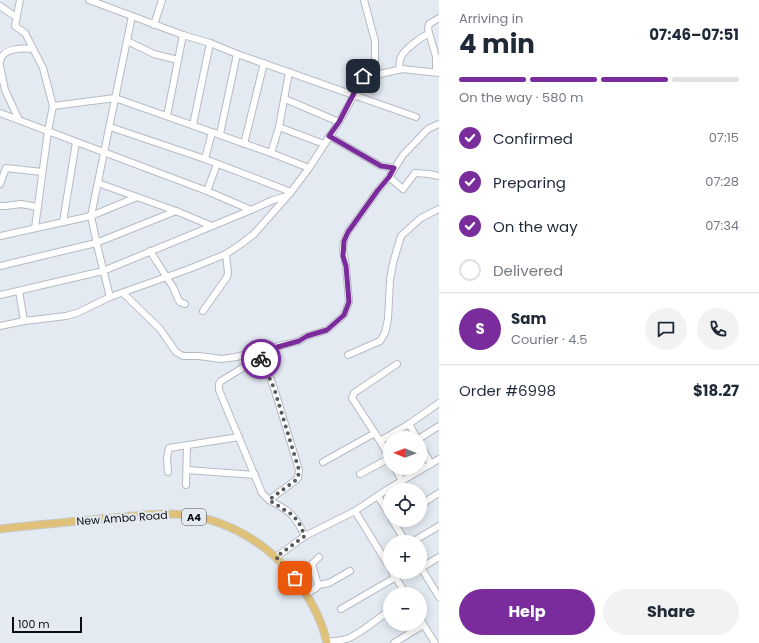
<!DOCTYPE html>
<meta charset="utf-8">
<style>
body{margin:0;font-family:Poppins,sans-serif;background:#f2f2f3;color:#1f2937;height:100vh;display:flex;flex-direction:column;font-size:15px;white-space:nowrap}
*{box-sizing:border-box;margin:0}
p{font-size:13px;color:#747a83}
.icon{flex:none;width:22px;height:22px;fill:none;stroke:currentColor;stroke-width:2;stroke-linecap:round;stroke-linejoin:round}
.map{position:relative;flex:1;overflow:hidden}
.sheet{display:flex;flex-direction:column;background:#fff;width:320px}
.sheet>*{flex:none}
.needle{width:26px;rotate:271deg}
.controls{position:absolute;left:383px;top:431px;display:grid;gap:8px}
.controls a{display:grid;place-items:center;width:44px;height:44px;border-radius:50%;background:#fff;box-shadow:0 2px 10px #0003;font-size:20px}
.scale{position:absolute;left:12px;bottom:10px;width:70px;box-sizing:border-box;padding-left:4px;border:2px solid #0b0d10;border-top:0;font-size:11px;line-height:14px;white-space:nowrap;color:#0b0d10;-webkit-text-stroke:3px #e4eaf2;paint-order:stroke}
.pin{position:absolute;display:grid;place-items:center;width:34px;height:34px;color:#fff;margin:-17px;border-radius:8px;box-shadow:0 2px 6px #0006}
.courier{position:absolute;display:grid;place-items:center;width:40px;height:40px;margin:-20px;border:3px solid #7a2c9d;border-radius:50%;background:#fff;color:#222;box-shadow:0 1px 5px #0007}
.head em{font-style:normal;font-weight:700}
.head div{display:flex;flex-direction:column-reverse}
.head{display:flex;align-items:center;justify-content:space-between;height:68px;padding:0 20px}
h1{font-size:26px;font-weight:700;line-height:30px}
.bar{display:grid;grid-template-columns:repeat(4,1fr);gap:6px 4px;align-content:center;height:48px;padding:0 20px}
.bar i{height:5px;border-radius:3px;background:#e0e1e3}
.bar .selected{background:#7a2c9d}
.bar p{grid-column:span 4}
.line{display:flex;align-items:center;gap:10px;padding:0 20px;border-top:1px solid #e0e1e3}
.line div{flex:1}
.round{display:grid;place-items:center;flex:none;width:42px;height:42px;border-radius:21px;background:#f2f2f3}
ol{padding:0 20px;list-style:none}
li{display:flex;align-items:center;gap:12px;height:44px}
li p{margin-inline-start:auto}
li .icon{padding:4px;border-radius:50%;background:#7a2c9d;color:#fff;stroke-width:4}
li:last-child{color:#747a83}
li i{width:22px;height:22px;border:2px solid #e0e1e3;border-radius:50%}
.primary-button{display:flex;gap:8px;margin-top:auto;padding:8px 20px}
.primary-button a{flex:1;height:46px;border-radius:24px;background:#7a2c9d;color:#fff;font-size:16px;font-weight:700;line-height:46px;text-align:center}
.primary-button a+a{background:#f2f2f3;color:#1f2937}
main{display:flex;flex:1;min-height:0}
.map>svg:first-child{display:block}
.lines{fill:none;stroke-linecap:round;stroke-linejoin:round}
.minor-casing{stroke:#b6bbc3;stroke-width:8}
.major-casing{stroke:#c9caca;stroke-width:9}
.minor{stroke:#fff;stroke-width:6}
.major{stroke:#dfc17a;stroke-width:7}
.done{stroke:#575a5f;stroke-width:4;stroke-dasharray:0 7.2}
.route{stroke:#7a2c9d;stroke-width:5}
.labels{text-anchor:middle;dominant-baseline:central;stroke-width:4;stroke-linejoin:round;paint-order:stroke}
.shield{fill:#e4eaf2;stroke:#4c4f54;stroke-width:1}
.shield-label{font-size:10px;font-weight:bold;fill:#0b0d10}
.street-label{font-size:11px;fill:#0b0d10;stroke:#e4eaf2}
</style>
<main>
<div class="map">
<svg width="439" height="643" viewBox="0 0 439 643">
<rect width="100%" height="100%" fill="#e4eaf2"/>
<g class="lines">
<defs>
<g id="minor">
<polyline points="20,0 15,26 25,33 43,68 53,106 48,131 35,228"/>
<polyline points="89,0 183,35 210,43 237,54 416,117"/>
<polyline points="0,6 16,17"/>
<polyline points="154,25 162,0"/>
<polyline points="127,41 154,54 178,60"/>
<path d="M0 62C2 48 22 48 33 49"/>
<polyline points="0,66 5,90 19,120"/>
<path d="M399 70C400 65 399 60 401 57 404 50 422 36 429 34"/>
<polyline points="436,72 436,57 428,29 429,24 439,18"/>
<polyline points="367,77 402,69 439,73"/>
<polyline points="285,99 339,122"/>
<polyline points="53,106 115,98 271,153 309,168"/>
<polyline points="0,113 207,191 251,210"/>
<polyline points="167,116 183,35"/>
<polyline points="193,125 210,43"/>
<polyline points="110,127 205,159 291,192"/>
<polyline points="279,127 324,144"/>
<polyline points="220,134 237,54"/>
<polyline points="329,136 381,166 393,168"/>
<polyline points="244,144 264,63"/>
<polyline points="271,153 279,127 289,72"/>
<polyline points="205,159 212,132"/>
<polyline points="389,177 403,189 415,173 429,174 439,176"/>
<polyline points="98,183 176,211 212,226"/>
<polyline points="0,184 6,168 42,172"/>
<polyline points="207,191 217,164"/>
<polyline points="0,206 6,206 21,204 38,207"/>
<polyline points="63,222 76,142"/>
<polyline points="0,236 91,216 137,197"/>
<polyline points="150,251 173,287 178,299 180,302 185,304"/>
<polyline points="0,266 96,243 176,211"/>
<polyline points="19,291 24,321"/>
<polyline points="123,293 160,329 176,352 183,356 199,356 221,359 236,357 299,341 307,336 327,330 344,315 349,302 346,266 343,250 344,241 348,232 378,190 389,177 403,155 428,129 439,124"/>
<polyline points="0,295 103,271 251,210 273,200 287,196"/>
<polyline points="110,297 98,249 91,216 132,16"/>
<polyline points="203,311 227,277 228,273 226,254"/>
<polyline points="0,326 24,321 66,316 77,313 110,297 189,269 226,254 241,244 254,234 291,192 309,168 339,122 354,95 362,78 372,72 375,67 375,41 364,0"/>
<polyline points="261,355 274,388 299,470 298,478 296,480 269,500"/>
<polyline points="348,355 380,341 385,333 388,319 390,280 393,263 401,236 421,218 439,209"/>
<path d="M261 359 254 361 221 381 219 384V390L262 493C268 501 275 503 283 508 295 515 299 525 305 536"/>
<polyline points="409,424 417,438"/>
<polyline points="420,438 439,426"/>
<polyline points="380,441 409,424 439,403"/>
<polyline points="420,444 431,464"/>
<polyline points="323,462 375,433"/>
<polyline points="395,468 402,481"/>
<polyline points="187,470 255,475"/>
<polyline points="168,472 167,458 169,448 239,437"/>
<polyline points="360,474 390,458 380,441 352,398 354,393 397,364"/>
<polyline points="186,485 187,446"/>
<polyline points="378,496 390,516"/>
<polyline points="420,505 439,493"/>
<polyline points="355,511 390,568"/>
<polyline points="392,520 406,542"/>
<polyline points="412,542 439,526"/>
<polyline points="276,557 305,536 355,511 388,489 439,459"/>
<polyline points="420,566 439,597"/>
<polyline points="421,568 439,557"/>
<polyline points="392,572 406,594"/>
<polyline points="318,585 329,583 350,571"/>
<polyline points="306,594 316,588 318,585 312,564 319,557"/>
<polyline points="341,609 396,577"/>
<polyline points="420,619 435,643"/>
<path d="M327 642C334 641 342 641 349 638 363 632 377 618 390 611"/>
<polyline points="394,643 423,625"/>
</g>
<path id="major" d="M0 529C33 525 67 522 100 519 123 517 146 514 169 514 216 514 262 538 291 574 308 594 321 617 327 643"/>
</defs>
<use href="#minor" class="minor-casing"/>
<use href="#major" class="major-casing"/>
<use href="#minor" class="minor"/>
<use href="#major" class="major"/>
</g>
<g class="lines">
<polyline class="done" points="261,359 274,388 299,470 298,478 296,480 269,500 291,514 298,521 305,536 276,557 295,578"/>
<polyline class="route" points="261,359 260,352 299,341 307,336 327,330 344,315 349,302 346,266 343,256 344,241 348,232 378,190 389,177 394,168 381,166 329,136 339,122 363,76"/>
</g>
<g class="labels">
<rect class="shield" x="182" y="509" width="24" height="16" rx="3"/>
<g class="shield-label">
<text x="194" y="517">A4</text>
</g>
<g class="street-label">
<text transform="translate(122 518) rotate(-4)">New Ambo Road</text>
</g>
</g>
</svg>
<div class="controls">
<a><svg class="needle" viewBox="-14 -14 28 28"><path d="M0-13l5 13h-10z" fill="#e53935"/><path d="M0 13l5-13h-10z" fill="#747a83"/></svg></a>
<a><svg class="icon" aria-label="locate" viewBox="0 0 24 24"><circle cx="12" cy="12" r="6"/><path d="M12 2v4M12 18v4M2 12h4M18 12h4"/></svg></a>
<a>+</a>
<a>−</a>
</div>
<div class="scale">100 m</div>
<div class="pin" style="left:295px;top:578px;background:#ea580c"><svg class="icon" aria-label="bag" viewBox="0 0 24 24"><path d="M5 8h14l-1 12H6zM9 8a3 3 0 0 1 6 0"/></svg></div>
<div class="pin" style="left:363px;top:76px;background:#1f2937"><svg class="icon" aria-label="home" viewBox="0 0 24 24"><path d="M3 11l9-7 9 7M6 9v11h12V9"/></svg></div>
<div class="courier" style="left:261px;top:359px"><svg class="icon" aria-label="bike" viewBox="0 0 24 24"><circle cx="6" cy="16" r="4"/><circle cx="18" cy="16" r="4"/><path d="M6 16l4-8h5l3 8M10 8l3 8H6M13 5h3"/></svg></div>
</div>
<section class="sheet">
<div class="head"><div><h1>4 min</h1><p>Arriving in</p></div><em>07:46–07:51</em></div>
<div class="bar"><i class="selected"></i><i class="selected"></i><i class="selected"></i><i></i><p>On the way · 580 m</p></div>
<ol>
<li><svg class="icon" aria-label="check" viewBox="0 0 24 24"><path d="M5 12l5 5 9-10"/></svg>Confirmed<p>07:15</p></li>
<li><svg class="icon" aria-label="check" viewBox="0 0 24 24"><path d="M5 12l5 5 9-10"/></svg>Preparing<p>07:28</p></li>
<li><svg class="icon" aria-label="check" viewBox="0 0 24 24"><path d="M5 12l5 5 9-10"/></svg>On the way<p>07:34</p></li>
<li><i></i>Delivered</li>
</ol>
<div class="line" style="height:72px"><b class="round" style="background:#7a2c9d;color:#fff">S</b><div><b>Sam</b><p>Courier · 4.5</p></div><a class="round"><svg class="icon" aria-label="chat" viewBox="0 0 24 24"><path d="M4 5h16v11H9l-5 4z"/></svg></a><a class="round"><svg class="icon" aria-label="phone" viewBox="0 0 24 24"><path d="M5 4h4l2 5-3 2q2 4 5 5l2-3 5 2v4C11 20 4 13 5 4z"/></svg></a></div>
<div class="line" style="height:52px"><div>Order #6998</div><b>$18.27</b></div>
<div class="primary-button"><a>Help</a><a>Share</a></div>
</section>
</main>
